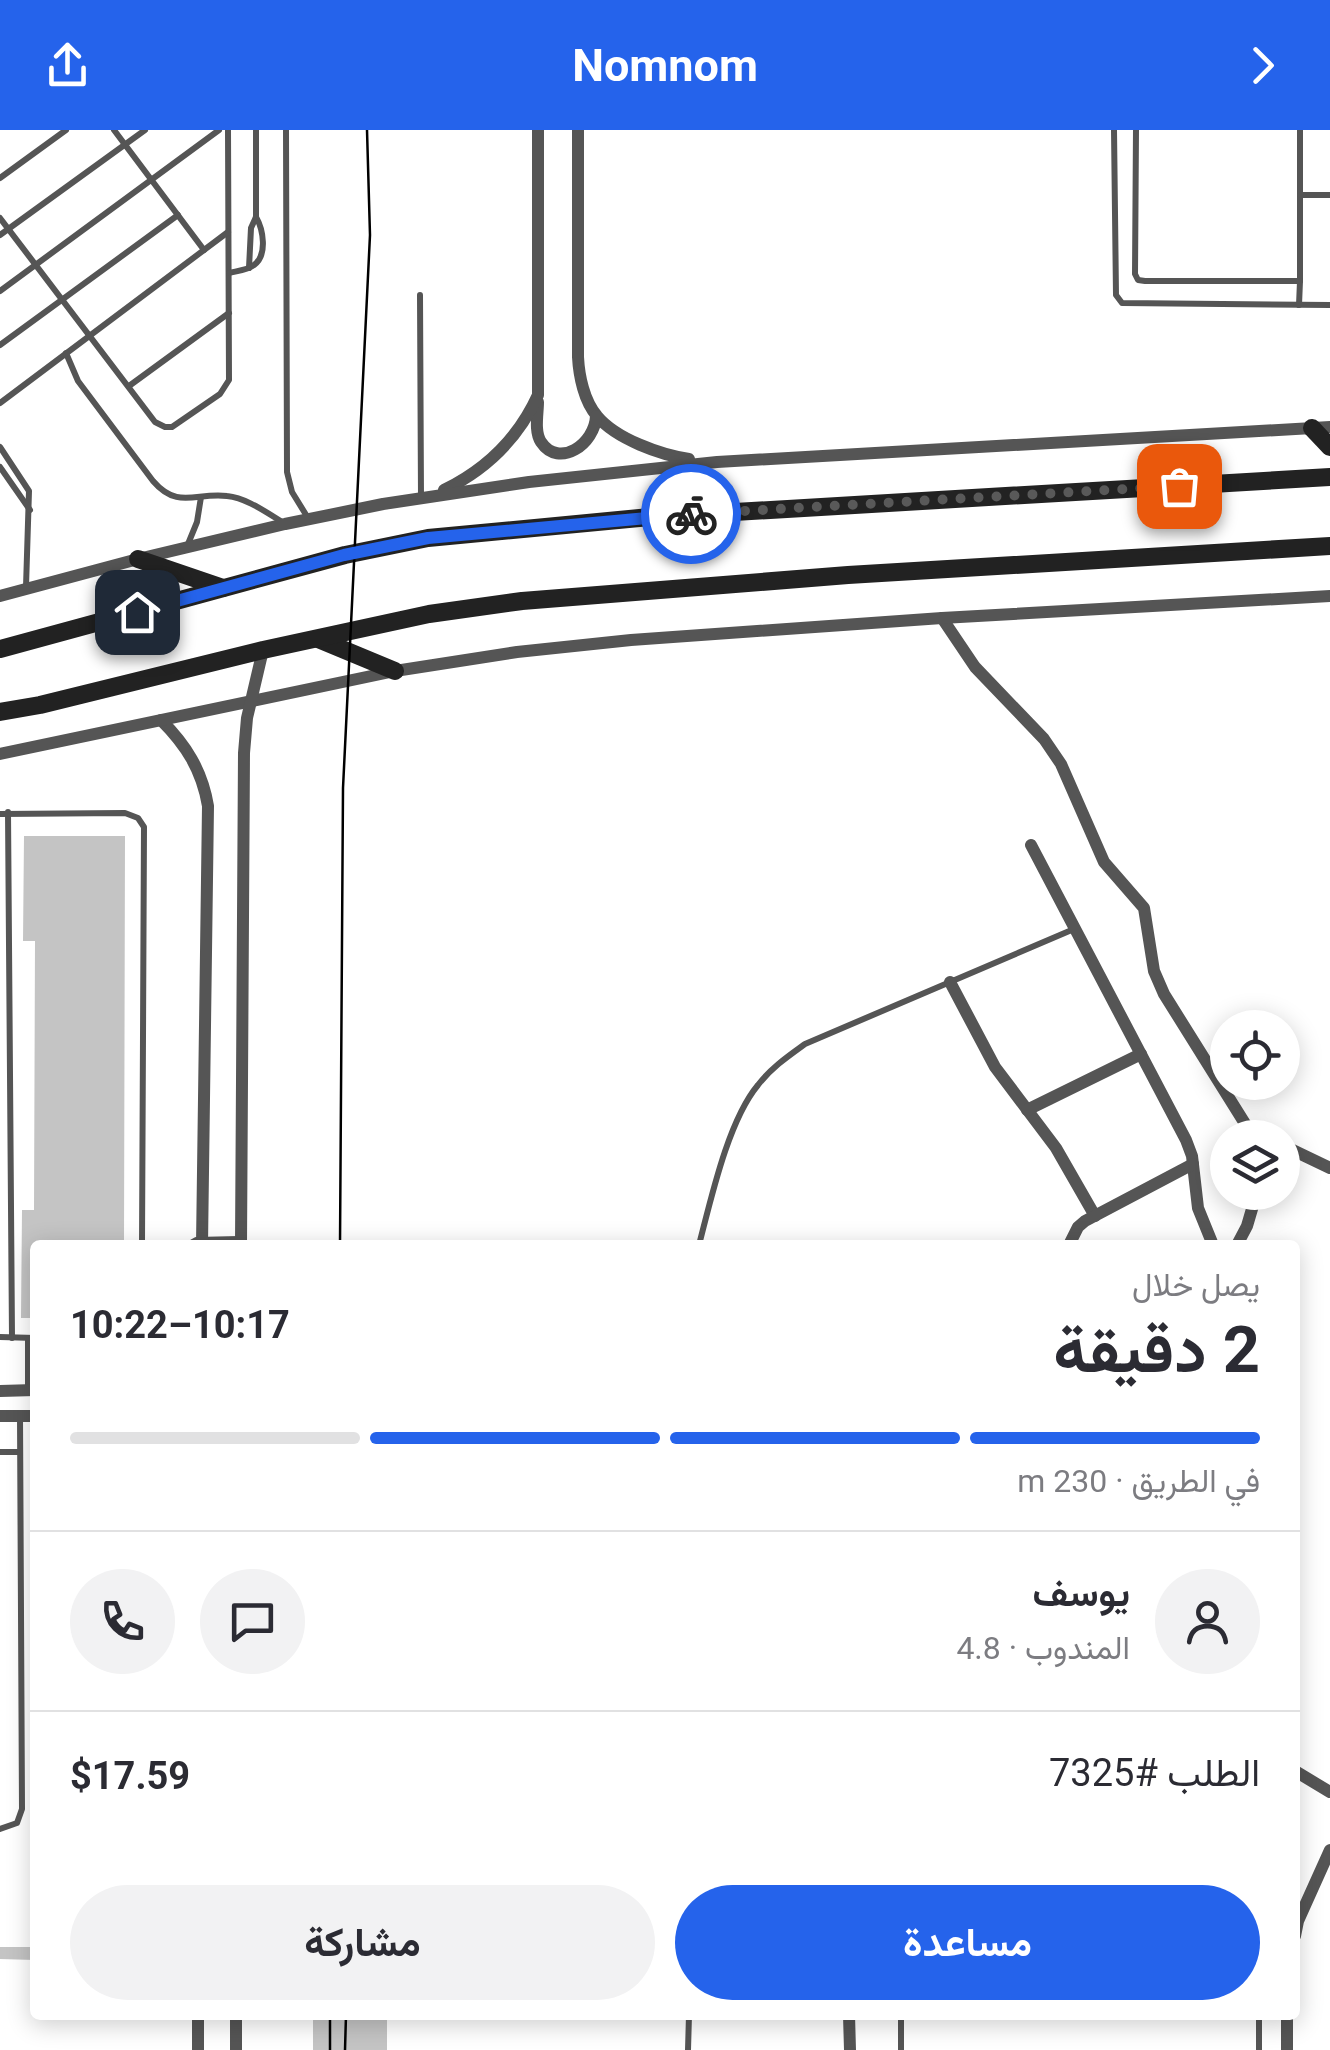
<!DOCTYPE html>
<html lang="ar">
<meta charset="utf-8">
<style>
body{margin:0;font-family:Roboto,Vazirmatn,sans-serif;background:#f2f2f3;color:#2b2b33;direction:rtl;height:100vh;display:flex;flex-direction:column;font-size:38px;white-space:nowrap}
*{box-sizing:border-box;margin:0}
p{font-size:32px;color:#7c7c81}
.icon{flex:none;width:55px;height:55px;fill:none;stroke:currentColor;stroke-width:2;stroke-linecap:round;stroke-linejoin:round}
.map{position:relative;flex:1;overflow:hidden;direction:ltr}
.drawer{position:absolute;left:30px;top:1110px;width:1270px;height:780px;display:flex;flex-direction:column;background:#fff;border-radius:10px;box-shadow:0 5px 25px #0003;direction:rtl}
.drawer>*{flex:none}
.tools{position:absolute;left:1210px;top:880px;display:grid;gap:20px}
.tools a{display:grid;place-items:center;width:90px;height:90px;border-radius:50%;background:#fff;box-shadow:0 5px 25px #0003;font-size:50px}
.pin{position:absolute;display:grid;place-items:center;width:85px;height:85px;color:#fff;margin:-42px;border-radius:20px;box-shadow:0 5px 15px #0006}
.courier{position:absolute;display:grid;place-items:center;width:100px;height:100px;margin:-50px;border:8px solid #2563eb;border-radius:50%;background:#fff;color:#222;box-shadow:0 2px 12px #0007}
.summary em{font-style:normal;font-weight:700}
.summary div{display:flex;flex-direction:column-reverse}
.summary{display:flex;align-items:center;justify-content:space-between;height:170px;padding:0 40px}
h1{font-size:65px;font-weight:700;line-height:75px}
.bar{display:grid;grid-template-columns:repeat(4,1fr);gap:15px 10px;align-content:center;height:120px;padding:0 40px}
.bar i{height:12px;border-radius:8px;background:#e1e1e2}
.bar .current{background:#2563eb}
.bar p{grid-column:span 4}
.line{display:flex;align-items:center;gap:25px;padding:0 40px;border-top:2px solid #e1e1e2}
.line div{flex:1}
.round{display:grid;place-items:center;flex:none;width:105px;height:105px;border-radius:52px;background:#f2f2f3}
.action{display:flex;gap:20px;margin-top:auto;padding:20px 40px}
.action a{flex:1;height:115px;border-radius:60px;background:#2563eb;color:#fff;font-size:40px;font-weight:700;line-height:115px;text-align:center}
.action a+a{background:#f2f2f3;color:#2b2b33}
header{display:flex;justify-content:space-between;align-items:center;height:130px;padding:0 40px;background:#2563eb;color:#fff;font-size:45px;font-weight:700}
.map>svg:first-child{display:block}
.building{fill:#c4c4c4}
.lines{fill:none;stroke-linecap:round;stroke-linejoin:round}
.lane{stroke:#555;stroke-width:6}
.street{stroke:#555;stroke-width:12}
.secondary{stroke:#222;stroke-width:18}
.tram{stroke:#000;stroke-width:2.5}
.done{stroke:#595959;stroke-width:10;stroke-dasharray:0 18}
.route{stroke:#2563eb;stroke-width:12}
</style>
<header><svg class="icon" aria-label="forward" viewBox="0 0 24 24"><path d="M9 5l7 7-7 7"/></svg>Nomnom<svg class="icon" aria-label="share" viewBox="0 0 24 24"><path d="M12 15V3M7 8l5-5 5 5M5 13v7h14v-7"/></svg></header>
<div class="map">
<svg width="1330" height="1920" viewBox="0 0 1330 1920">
<rect width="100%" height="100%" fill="#fff"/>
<g class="building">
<polygon points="24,706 125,706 124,1115 35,1115 35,1188 21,1188 22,1080 34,1080 35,811 23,811"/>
<polygon points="0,1817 35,1817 35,1830 0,1829"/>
<rect x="313" y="1885" width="74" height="35"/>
</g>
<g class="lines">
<g class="lane">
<polyline points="114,0 204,120"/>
<polyline points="286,0 287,342 292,362 308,388"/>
<polyline points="1114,0 1116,165 1122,173 1330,175"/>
<polyline points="1136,0 1135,144 1138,150 1145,151 1300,151 1300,0"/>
<polyline points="0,48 66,0"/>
<polyline points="1300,65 1330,65"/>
<polyline points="0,88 155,292 165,297 172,297 220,264 229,250 228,0"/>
<polyline points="0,105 145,0"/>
<polyline points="249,138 251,98 256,87 256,0"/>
<path d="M229 143C237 141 248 140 254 135 268 125 263 99 256 87"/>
<polyline points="0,161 219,0"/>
<polyline points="420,165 421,368"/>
<polyline points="1299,175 1300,151"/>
<polyline points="0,215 178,85"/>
<path d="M66 223 78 251 153 351C178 380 196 362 227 366 247 368 267 383 284 393"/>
<polyline points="129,256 229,183"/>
<polyline points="0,273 228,102"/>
<polyline points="0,317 29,361 26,457"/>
<polyline points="0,337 30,380"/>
<polyline points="188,414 197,392 201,367"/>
<polyline points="8,682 12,1208"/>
<polyline points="0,684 125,683 138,688 144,697 142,1115"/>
<polyline points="187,1115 196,1110 239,1109"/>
<path d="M699 1115C711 1069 728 991 758 955 771 938 787 927 805 914L1074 799"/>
<polyline points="0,1207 35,1208"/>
<polyline points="28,1208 28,1259"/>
<polyline points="0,1322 20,1322"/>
<polyline points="0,1699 17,1693 22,1679 20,1286"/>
<polyline points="901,1885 901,1920"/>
<polyline points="1259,1885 1259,1920"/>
<polyline points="688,1920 689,1885"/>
</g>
<g class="street">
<path d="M578 0V227C579 246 584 271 597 286 616 309 661 325 689 329"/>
<path d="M538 272C538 284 534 301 541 312 559 339 595 314 596 286"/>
<path d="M444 360C487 339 518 309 538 265V0"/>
<polyline points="0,466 138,429 285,394 383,374 529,352 717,332 1330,297"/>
<polyline points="942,488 975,537 1044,609 1061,634 1104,732 1144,778 1154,841 1164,864 1254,1008"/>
<path d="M161 590C186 615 202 640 208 676L202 1115"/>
<polyline points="0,624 395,541 517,522 631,510 942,488 1330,466"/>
<polyline points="1031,715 1186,1010 1192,1026 1198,1078 1213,1115"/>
<polyline points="950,852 995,937 1056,1018 1095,1086"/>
<polyline points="1027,980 1141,924"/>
<polyline points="1282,1015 1330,1038"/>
<polyline points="241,1115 244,623 247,588 263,520"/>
<polyline points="1069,1115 1078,1097 1085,1091 1193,1034"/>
<polyline points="1237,1115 1247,1096 1257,1062"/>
<polyline points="0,1261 35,1260"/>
<polyline points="0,1286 35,1286"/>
<polyline points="1295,1641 1330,1662"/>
<polyline points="1295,1806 1298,1791 1330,1720"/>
<polyline points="849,1885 850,1920"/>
<polyline points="1287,1885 1287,1920"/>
<polyline points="198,1920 198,1885"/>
<polyline points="236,1920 236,1885"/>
</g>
<g class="secondary">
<polyline points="1312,298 1330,317"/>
<polyline points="138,429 223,458"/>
<polyline points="318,509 395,541"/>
<polyline points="0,519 345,425 428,408 650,387 1330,347"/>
<polyline points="0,582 40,575 263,520 429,484 522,471 848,445 1330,416"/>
</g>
<g class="tram">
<polyline points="340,1115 343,658 370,105 367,0"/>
<polyline points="330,1885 330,1920"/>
<polyline points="345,1920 346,1885"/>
</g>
</g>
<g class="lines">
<polyline class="done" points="691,384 1179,356"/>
<polyline class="route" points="137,482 344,425 428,408 691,384"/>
</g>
</svg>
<div class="tools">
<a><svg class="icon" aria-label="locate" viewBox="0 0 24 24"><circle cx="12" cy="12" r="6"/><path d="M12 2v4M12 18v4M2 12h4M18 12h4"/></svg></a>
<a><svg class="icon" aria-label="layers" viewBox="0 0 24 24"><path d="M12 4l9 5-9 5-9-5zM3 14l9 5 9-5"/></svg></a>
</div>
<div class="pin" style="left:1179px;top:356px;background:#ea580c"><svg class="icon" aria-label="bag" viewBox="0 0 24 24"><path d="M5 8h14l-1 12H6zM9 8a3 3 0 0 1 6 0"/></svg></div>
<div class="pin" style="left:137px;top:482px;background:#1f2937"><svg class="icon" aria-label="home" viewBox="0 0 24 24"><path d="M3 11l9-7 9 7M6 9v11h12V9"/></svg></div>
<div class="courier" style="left:691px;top:384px"><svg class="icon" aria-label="bike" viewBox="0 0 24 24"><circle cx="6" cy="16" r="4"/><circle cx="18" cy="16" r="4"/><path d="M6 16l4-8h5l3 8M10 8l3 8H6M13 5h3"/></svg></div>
<section class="drawer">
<div class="summary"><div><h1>2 دقيقة</h1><p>يصل خلال</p></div><em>10:17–10:22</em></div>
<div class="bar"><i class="current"></i><i class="current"></i><i class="current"></i><i></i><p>في الطريق · 230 m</p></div>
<div class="line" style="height:180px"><a class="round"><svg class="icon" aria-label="person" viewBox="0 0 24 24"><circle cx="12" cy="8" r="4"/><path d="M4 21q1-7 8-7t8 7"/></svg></a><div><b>يوسف</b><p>المندوب · 4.8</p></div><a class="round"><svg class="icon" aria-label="chat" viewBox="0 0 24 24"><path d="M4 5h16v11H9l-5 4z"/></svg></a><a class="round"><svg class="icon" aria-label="phone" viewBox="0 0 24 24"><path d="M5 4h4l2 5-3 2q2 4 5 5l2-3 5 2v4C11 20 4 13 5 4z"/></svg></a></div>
<div class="line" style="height:130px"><div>الطلب #7325</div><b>$17.59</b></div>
<div class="action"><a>مساعدة</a><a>مشاركة</a></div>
</section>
</div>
